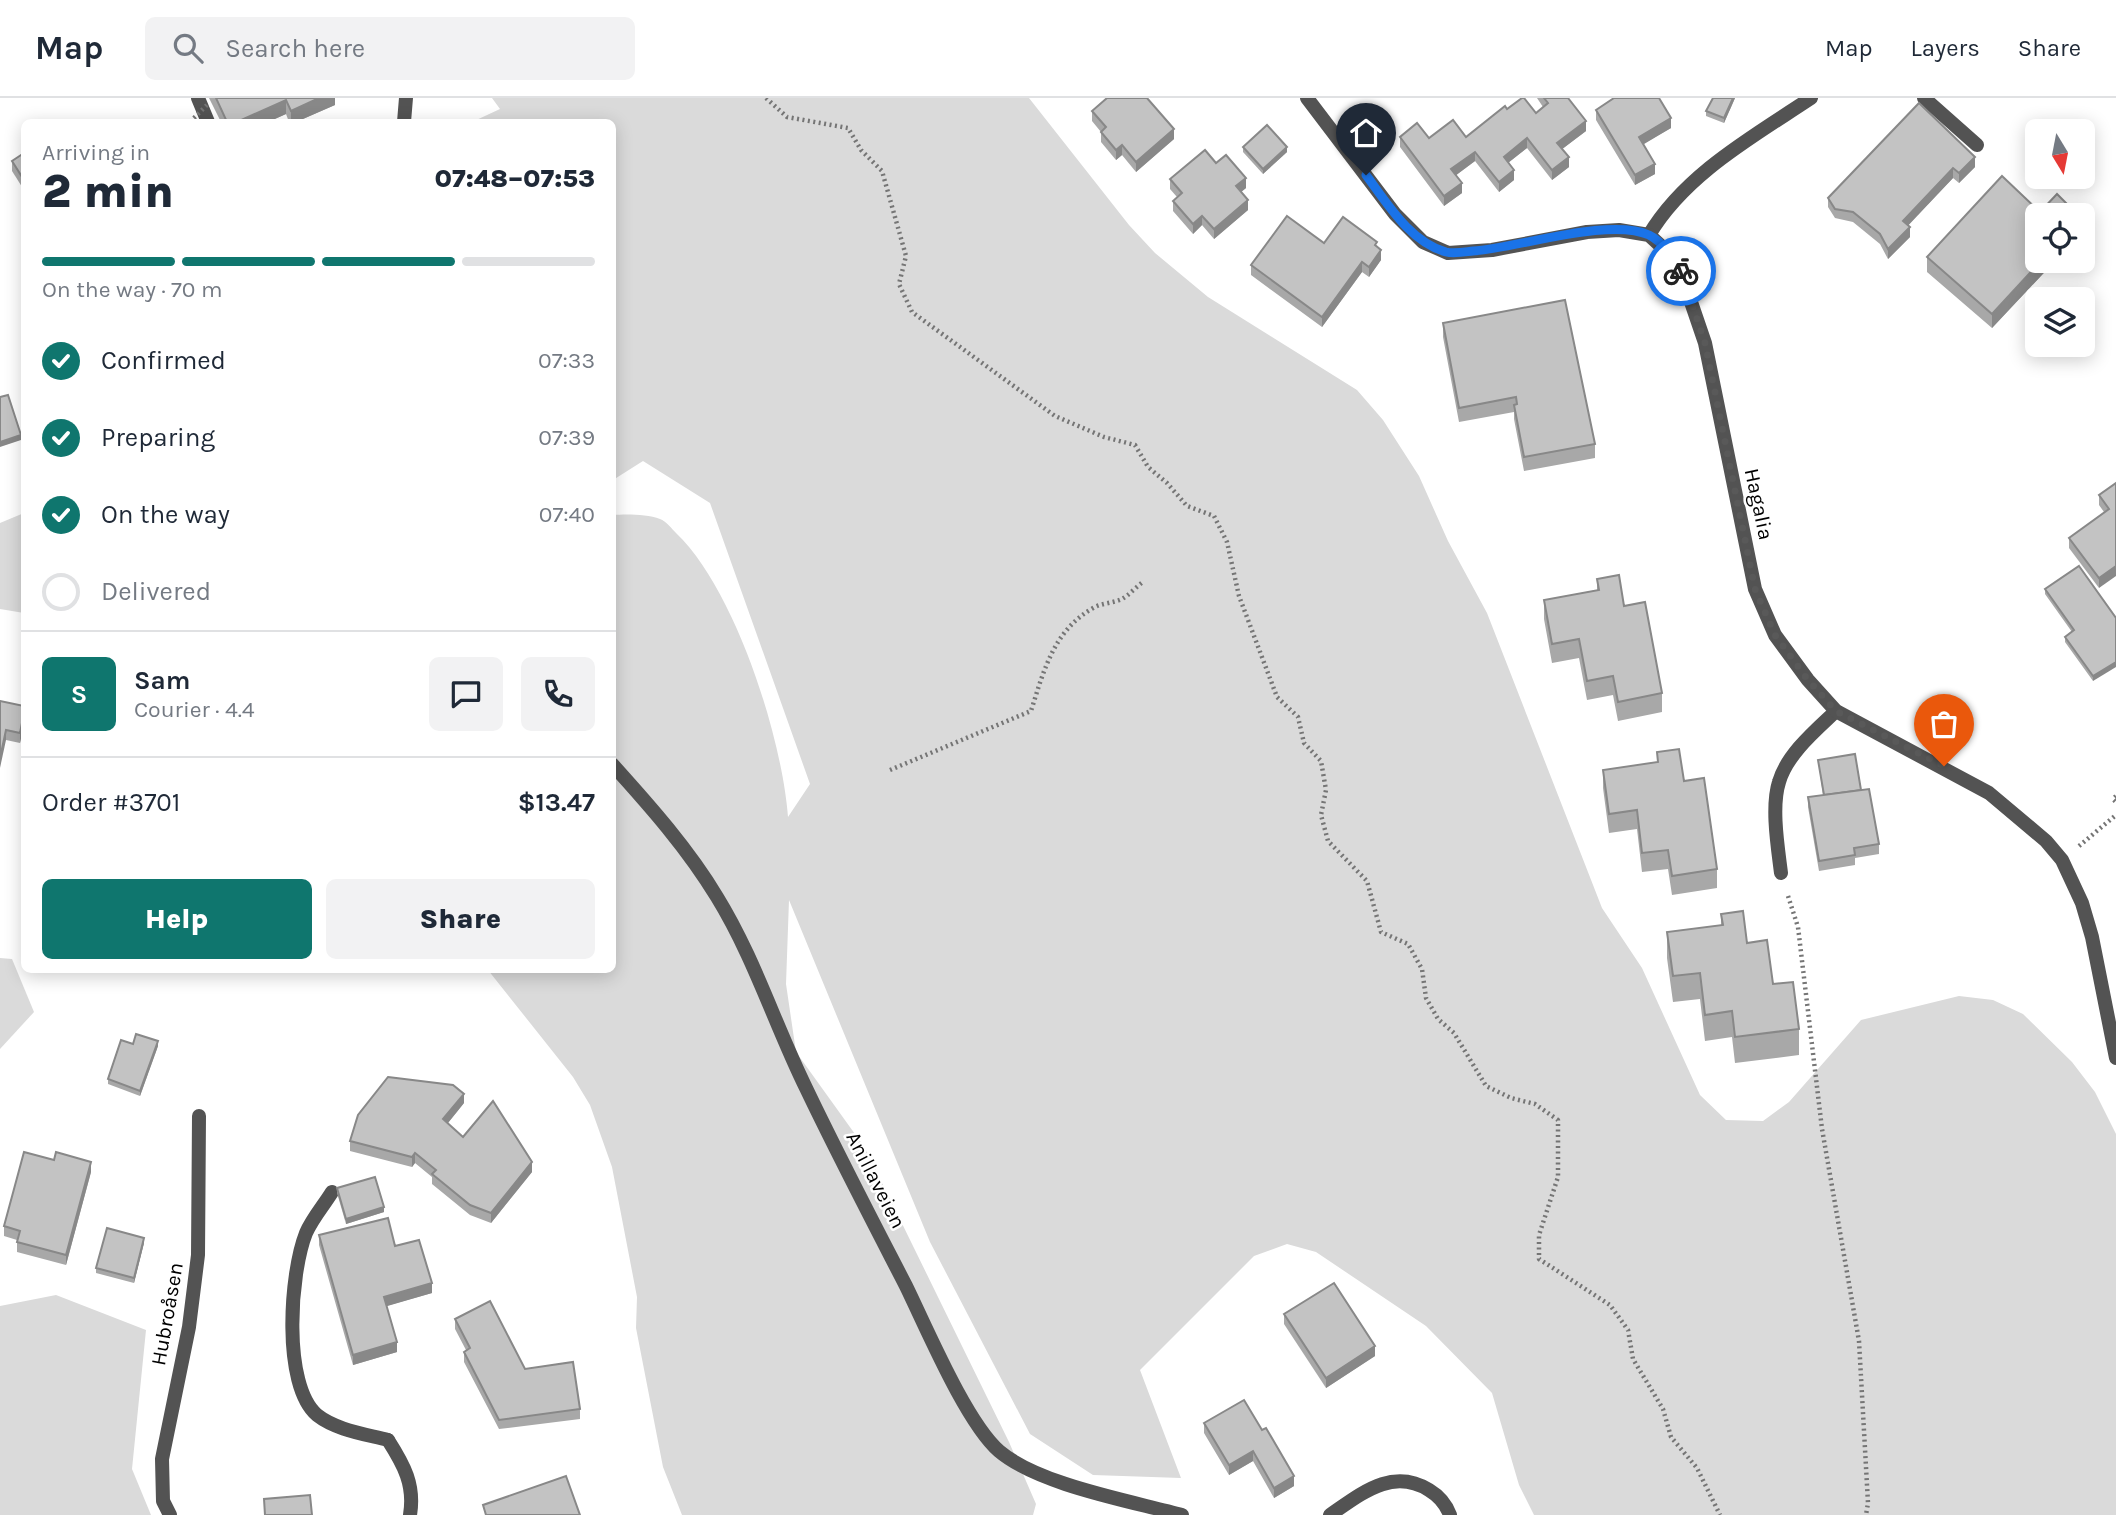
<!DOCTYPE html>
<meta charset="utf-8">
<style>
body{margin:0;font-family:Karla,sans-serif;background:#f2f2f3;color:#1f2937;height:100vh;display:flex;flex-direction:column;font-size:26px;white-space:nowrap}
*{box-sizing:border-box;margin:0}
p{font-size:23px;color:#747a83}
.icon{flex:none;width:38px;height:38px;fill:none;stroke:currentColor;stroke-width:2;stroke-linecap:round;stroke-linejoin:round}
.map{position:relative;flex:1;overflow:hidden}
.details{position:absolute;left:21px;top:21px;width:595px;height:854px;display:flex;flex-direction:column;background:#fff;border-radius:10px;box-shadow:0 4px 18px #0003}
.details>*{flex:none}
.needle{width:46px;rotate:170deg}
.buttons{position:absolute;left:2025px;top:21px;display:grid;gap:14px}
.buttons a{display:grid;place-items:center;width:70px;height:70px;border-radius:10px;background:#fff;box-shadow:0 4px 18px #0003;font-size:35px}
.pin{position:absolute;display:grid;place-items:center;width:60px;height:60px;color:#fff;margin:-72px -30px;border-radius:50% 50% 50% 0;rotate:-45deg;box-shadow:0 0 7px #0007}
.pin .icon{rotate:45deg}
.courier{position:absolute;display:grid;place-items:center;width:70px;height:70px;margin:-35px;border:5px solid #1a73e8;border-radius:50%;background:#fff;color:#222;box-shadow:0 2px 9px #0007}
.head em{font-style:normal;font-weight:800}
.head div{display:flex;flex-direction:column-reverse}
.head{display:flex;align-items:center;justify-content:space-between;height:119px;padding:0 21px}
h1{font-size:46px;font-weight:800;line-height:52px}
.bar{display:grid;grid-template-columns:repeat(4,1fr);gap:10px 7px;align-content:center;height:84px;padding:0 21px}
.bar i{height:9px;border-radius:5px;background:#e0e1e3}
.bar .active{background:#0f766e}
.bar p{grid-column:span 4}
.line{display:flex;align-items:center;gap:18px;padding:0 21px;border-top:2px solid #e0e1e3}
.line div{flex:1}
.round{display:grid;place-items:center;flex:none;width:74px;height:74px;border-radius:10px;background:#f2f2f3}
ol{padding:0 21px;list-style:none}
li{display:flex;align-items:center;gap:21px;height:77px}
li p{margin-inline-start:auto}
li .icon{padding:7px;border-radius:50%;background:#0f766e;color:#fff;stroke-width:4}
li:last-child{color:#747a83}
li i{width:38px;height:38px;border:4px solid #e0e1e3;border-radius:50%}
.primary-button{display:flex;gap:14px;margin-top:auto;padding:14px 21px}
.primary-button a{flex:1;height:80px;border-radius:10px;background:#0f766e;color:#fff;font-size:28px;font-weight:800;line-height:80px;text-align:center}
.primary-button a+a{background:#f2f2f3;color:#1f2937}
header{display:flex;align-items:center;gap:42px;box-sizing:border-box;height:98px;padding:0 35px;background:#fff;border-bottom:2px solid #e0e1e3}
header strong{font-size:33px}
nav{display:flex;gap:38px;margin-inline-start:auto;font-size:24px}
.search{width:490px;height:63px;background:#f2f2f3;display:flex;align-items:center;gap:18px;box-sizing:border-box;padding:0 24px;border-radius:10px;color:#747a83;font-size:26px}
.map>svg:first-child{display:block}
.green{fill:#dadada}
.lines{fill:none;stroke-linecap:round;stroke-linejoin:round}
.path{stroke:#757575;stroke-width:4.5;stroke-dasharray:2 3.5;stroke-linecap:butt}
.service{stroke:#535353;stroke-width:14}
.minor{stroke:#535353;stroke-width:14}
.path-bridge{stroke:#757575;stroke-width:4.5;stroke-dasharray:2 3.5;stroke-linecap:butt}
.wall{fill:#a8a8a8}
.shaded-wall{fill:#888}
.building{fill:#c3c3c3;stroke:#888;stroke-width:2}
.done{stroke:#595959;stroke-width:7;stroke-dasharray:0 12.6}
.route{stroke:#1a73e8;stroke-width:9}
.labels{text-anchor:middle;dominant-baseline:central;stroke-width:5;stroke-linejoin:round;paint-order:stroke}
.street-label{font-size:21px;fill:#000;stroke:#fff}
</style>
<header>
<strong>Map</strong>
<div class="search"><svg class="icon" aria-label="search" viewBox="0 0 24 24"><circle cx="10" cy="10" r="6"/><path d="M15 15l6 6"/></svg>Search here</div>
<nav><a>Map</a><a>Layers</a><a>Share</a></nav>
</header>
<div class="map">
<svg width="2116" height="1417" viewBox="0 0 2116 1417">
<rect width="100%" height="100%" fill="#fff"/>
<g class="green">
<path d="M492 0H1029L1129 127 1155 155 1208 199 1357 292 1383 322 1419 378 1448 443 1487 515 1602 810 1642 870 1700 997 1726 1022 1763 1023 1789 1004 1861 922 1959 898 1993 902 2023 916 2072 964 2095 994 2116 1036V1417H1534L1519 1387 1492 1295 1426 1228 1316 1154 1287 1146 1254 1158 1140 1272 1181 1380 1093 1377 1030 1336 930 1144 789 802 786 886 796 954 865 1050 1009 1344 1036 1406 1033 1417H682L663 1369 636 1230 637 1199 612 1069 590 1007 573 979 488 872H612L613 417C626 416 647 416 660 421 666 423 672 431 676 435 735 491 782 639 788 719L810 686 710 405 643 363 613 382 612 24H472L500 11Z"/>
<polygon points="24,415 24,515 0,511 0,425"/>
<polygon points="0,860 12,861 34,914 0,951"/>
<polygon points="56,1197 146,1232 132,1371 151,1417 0,1417 0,1208"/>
</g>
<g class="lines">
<g class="path">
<polyline points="766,0 787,19 848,30 861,52 882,73 906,158 899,186 912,214 1055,318 1104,339 1135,347 1148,369 1167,385 1187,408 1214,418 1227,444 1239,498 1277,599 1298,619 1304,645 1321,663 1326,692 1321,717 1328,743 1367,783 1381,834 1408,846 1422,871 1426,900 1438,921 1454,935 1486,988 1511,1000 1535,1006 1558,1022 1558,1079 1539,1137 1539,1161 1610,1207 1628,1232 1633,1261 1663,1311 1671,1339 1697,1370 1720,1417"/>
<path d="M890 672 1031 613C1044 572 1054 531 1095 509 1103 505 1113 505 1122 501 1129 497 1136 489 1143 484"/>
<polyline points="2116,698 2113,701 2116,704"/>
<polyline points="2079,748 2116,717"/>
<polyline points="1788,798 1798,829 1822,1031 1859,1243 1868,1405 1866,1417"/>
</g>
<g class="service">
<polyline points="1924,0 1977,47"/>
<path d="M1649 137C1685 76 1754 38 1811 0"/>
<path d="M1781 775C1778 750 1771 709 1779 684 1787 656 1816 632 1836 613"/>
<path d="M332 1094C324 1107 312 1121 306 1135 290 1175 282 1287 317 1317 336 1332 365 1336 388 1342"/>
</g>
<g class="minor">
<polyline points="198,0 208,24"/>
<polyline points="1307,0 1395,116 1423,144 1448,155 1492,152 1587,134 1619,132 1649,137 1677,163 1705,245 1755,491 1775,537 1808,582 1836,613 1989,695 2046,743 2062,762 2082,805 2092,839 2116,960"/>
<polyline points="404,24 406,0"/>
<path d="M612 666C650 708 688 751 717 799 754 859 775 927 806 990 838 1057 872 1122 906 1188 927 1231 966 1324 999 1353 1039 1387 1131 1403 1182 1417"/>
<path d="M388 1342C404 1367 415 1387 410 1417"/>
<polyline points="170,1417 163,1403 162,1361 189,1229 198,1157 199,1018"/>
<path d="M1330 1417C1361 1396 1392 1369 1429 1392 1439 1398 1446 1406 1450 1417"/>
</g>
<polyline class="path-bridge" points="190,24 208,6"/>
</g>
<g class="wall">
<polygon points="209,0 335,0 335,7 296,24 289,24 286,16 268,24 221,24"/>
<polygon points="1537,0 1568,0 1586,33 1562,51 1569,69 1552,82 1527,50 1508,65 1514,82 1499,94 1475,63 1456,77 1462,95 1444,108 1400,49 1400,39 1429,40 1466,39 1507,11 1536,15 1543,9"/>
<polygon points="1713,0 1735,0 1724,25 1706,18 1706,13"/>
<polygon points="1919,5 1975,69 1959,85 1953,80 1908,127 1910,139 1888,161 1880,146 1853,124 1835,120 1828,109 1828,100"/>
<polygon points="1596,12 1671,30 1643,46 1655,76 1635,87 1596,22"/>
<polygon points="1092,13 1174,41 1136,74 1122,57 1116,62 1101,44 1101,34 1092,23"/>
<polygon points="1243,49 1287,54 1263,76 1243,54"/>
<polygon points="24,55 24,92 12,73 12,63"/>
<polygon points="1216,65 1246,90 1241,94 1248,112 1214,141 1202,127 1193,136 1173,113 1173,103 1177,99 1170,91 1170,81"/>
<polygon points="1324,145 1377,149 1381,162 1369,179 1362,174 1322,229 1251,177 1251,167"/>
<polygon points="1927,159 2037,163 2055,163 1992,230 1927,174"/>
<polygon points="1443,225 1595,346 1595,360 1524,373 1514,321 1514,314 1459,324 1443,239"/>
<polygon points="2116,385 2099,490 2069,450 2069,440 2104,414 2099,407 2099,397"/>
<polygon points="1597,481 1624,508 1662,595 1662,614 1618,623 1613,597 1587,602 1579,560 1552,565 1544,521 1544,502 1597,492"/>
<polygon points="2045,491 2116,520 2093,583 2065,544 2065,539 2072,534 2045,496"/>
<polygon points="0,603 24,608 24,625 20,645 6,642"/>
<polygon points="1657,654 1684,683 1717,771 1717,790 1672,797 1668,771 1642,774 1637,731 1609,735 1603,690 1603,672 1657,664"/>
<polygon points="1818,662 1861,692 1879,746 1879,756 1855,760 1855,767 1819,773 1808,709 1808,699 1823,697"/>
<polygon points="1721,816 1747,845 1799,931 1799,957 1735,965 1732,939 1705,943 1700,901 1673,904 1667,860 1667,834 1721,827"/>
<polygon points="133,946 158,948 140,998 108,986 108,981"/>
<polygon points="464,1005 448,1025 463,1039 532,1074 491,1125 470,1117 432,1086 432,1079 415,1065 412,1069 350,1053 350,1043"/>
<polygon points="91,1074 66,1167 17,1154 17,1142 4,1138 4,1128"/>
<polygon points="337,1090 384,1114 346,1126 337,1095"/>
<polygon points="319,1137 395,1148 432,1195 386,1208 397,1254 353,1267 319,1147"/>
<polygon points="144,1145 134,1185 96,1175 96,1170"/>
<polygon points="1284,1216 1375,1258 1326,1290 1284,1226"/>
<polygon points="455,1221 580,1311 580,1321 499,1331 464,1264 464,1254 466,1252 455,1231"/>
<polygon points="1244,1302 1294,1388 1274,1400 1253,1363 1229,1377 1204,1335 1204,1325"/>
</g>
<g class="shaded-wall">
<polygon points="319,0 335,0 335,7 296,24 291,24 291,13"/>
<polygon points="1733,0 1735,0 1724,25 1724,20"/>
<polygon points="286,2 286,16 268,24 237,24"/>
<polygon points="1671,20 1671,30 1639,49 1639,39"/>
<polygon points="1586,23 1586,33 1557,55 1557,45"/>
<polygon points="1174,31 1174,41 1136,74 1136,64"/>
<polygon points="1527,40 1527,50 1504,68 1504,59"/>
<polygon points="1122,47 1122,57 1116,62 1116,52"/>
<polygon points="1287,49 1287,54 1263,76 1263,71"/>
<polygon points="1475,54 1475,63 1451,81 1451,71"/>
<polygon points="1569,59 1569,69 1552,82 1552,72"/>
<polygon points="1975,59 1975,69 1959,85 1959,75"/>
<polygon points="1655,66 1655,76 1635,87 1635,77"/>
<polygon points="1953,70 1953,80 1903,133 1903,123"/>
<polygon points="1514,72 1514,82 1499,94 1499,84"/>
<polygon points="1246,80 1246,90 1236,98 1236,88"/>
<polygon points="1462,85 1462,95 1444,108 1444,98"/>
<polygon points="1248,102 1248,112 1214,141 1214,131"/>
<polygon points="1202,118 1202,127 1193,136 1193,126"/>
<polygon points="1910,129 1910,139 1888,161 1888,151"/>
<polygon points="1381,152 1381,162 1369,179 1369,169"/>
<polygon points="2041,163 2055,163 1992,230 1992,216"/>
<polygon points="1362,164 1362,174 1322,229 1322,219"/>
<polygon points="21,337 21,342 0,349 0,344"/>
<polygon points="2116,468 2116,478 2099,490 2099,480"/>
<polygon points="2116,564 2116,569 2093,583 2093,578"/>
<polygon points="24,615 24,625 20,645 20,635"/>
<polygon points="6,632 6,642 0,670 0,660"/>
<polygon points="158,943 158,948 140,998 140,993"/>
<polygon points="464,996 464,1005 443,1031 443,1021"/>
<polygon points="415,1055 415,1065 412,1069 412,1059"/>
<polygon points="91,1064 91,1074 66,1167 66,1157"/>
<polygon points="532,1064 532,1074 491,1125 491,1115"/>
<polygon points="384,1109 384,1114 346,1126 346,1121"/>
<polygon points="144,1140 144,1145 134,1185 134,1180"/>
<polygon points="432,1185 432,1195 384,1209 384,1199"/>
<polygon points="397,1244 397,1254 353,1267 353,1257"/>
<polygon points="1375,1248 1375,1258 1326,1290 1326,1280"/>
<polygon points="1253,1353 1253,1363 1229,1377 1229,1367"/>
<polygon points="1294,1378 1294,1388 1274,1400 1274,1390"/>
</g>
<g class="building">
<polygon points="216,0 319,0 291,13 286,2 237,24 227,24"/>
<polygon points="1107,0 1147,0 1174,31 1136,64 1122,47 1116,52 1101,34 1106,29 1092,13"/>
<polygon points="1522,0 1524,0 1536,15 1548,5 1544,0 1568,0 1586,23 1557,45 1569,59 1552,72 1527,40 1504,59 1514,72 1499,84 1475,54 1451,71 1462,85 1444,98 1400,39 1417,25 1429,40 1453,22 1466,39 1505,8 1507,11"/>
<polygon points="1614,0 1659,0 1671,20 1639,39 1655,66 1635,77 1596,12"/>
<polygon points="1713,0 1733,0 1724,20 1706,13"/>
<polygon points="1919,5 1975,59 1959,75 1953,70 1903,123 1910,129 1888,151 1880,136 1853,114 1835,111 1828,100"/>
<polygon points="1267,27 1287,49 1263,71 1243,49"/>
<polygon points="1205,52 1216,65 1226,57 1246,80 1236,88 1248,102 1214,131 1202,118 1193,126 1173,103 1182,95 1170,81"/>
<polygon points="24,55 24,82 12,63"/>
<polygon points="2002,78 2040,114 2057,96 2078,117 2037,117 2037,163 2041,163 1992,216 1927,159"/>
<polygon points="1287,118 1324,145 1343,119 1377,144 1375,147 1381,152 1369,169 1362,164 1322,219 1251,167"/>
<polygon points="1565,202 1595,346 1524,359 1514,307 1517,306 1516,299 1459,310 1443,225"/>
<polygon points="8,297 21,337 0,344 0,299"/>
<polygon points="2116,385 2116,468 2099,480 2069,440 2109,411 2099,397"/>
<polygon points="2079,468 2116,520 2116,564 2093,578 2065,539 2074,532 2045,491"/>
<polygon points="1619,477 1624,508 1645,504 1662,595 1618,604 1613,578 1587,583 1579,541 1552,546 1544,502 1599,492 1597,481"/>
<polygon points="0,603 24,608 24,615 20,635 6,632 0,660"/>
<polygon points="1679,651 1684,683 1704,680 1717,771 1672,778 1668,752 1642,755 1637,712 1609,716 1603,672 1658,664 1657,654"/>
<polygon points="1855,656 1861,692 1824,697 1818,662"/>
<polygon points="1869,691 1879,746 1854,750 1855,757 1819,763 1808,699"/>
<polygon points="1743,813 1747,845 1767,842 1773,886 1793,884 1799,931 1735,939 1732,913 1705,917 1700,875 1673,878 1667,834 1723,827 1721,816"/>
<polygon points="136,936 158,943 140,993 108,981 121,942 133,946"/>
<polygon points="388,979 453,987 464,996 443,1021 463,1039 493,1003 532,1064 491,1115 470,1107 432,1076 436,1072 415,1055 412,1059 350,1043 358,1017"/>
<polygon points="24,1054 54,1062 56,1054 91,1064 66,1157 17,1144 20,1133 4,1128"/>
<polygon points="375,1079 384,1109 346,1121 337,1090"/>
<polygon points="388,1120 395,1148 419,1142 432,1185 384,1199 397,1244 353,1257 319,1137"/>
<polygon points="107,1130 144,1140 134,1180 96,1170"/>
<polygon points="1334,1185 1375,1248 1326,1280 1284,1216"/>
<polygon points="490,1203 525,1271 573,1264 580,1311 499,1322 464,1254 470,1250 455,1221"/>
<polygon points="1244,1302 1262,1332 1266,1330 1294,1378 1274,1390 1253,1353 1229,1367 1204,1325"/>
<polygon points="566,1378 580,1417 486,1417 483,1407"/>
<polygon points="310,1397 312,1417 265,1417 264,1401"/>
</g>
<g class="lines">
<polyline class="done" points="1681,173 1705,245 1755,491 1775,537 1808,582 1836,613 1944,668"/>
<path class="route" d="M1366 77C1387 105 1410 144 1446 154 1454 156 1464 154 1473 153 1518 150 1609 119 1649 137 1661 143 1676 161 1681 173"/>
</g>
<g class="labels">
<g class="street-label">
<text transform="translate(1759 406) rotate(78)">Hagalia</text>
<text transform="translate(876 1082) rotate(63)">Anillaveien</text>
<text transform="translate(167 1216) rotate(-80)">Hubroåsen</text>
</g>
</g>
</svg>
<div class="buttons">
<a><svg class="needle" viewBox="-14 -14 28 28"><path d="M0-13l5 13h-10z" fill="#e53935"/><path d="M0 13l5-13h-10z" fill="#747a83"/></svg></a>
<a><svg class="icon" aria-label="locate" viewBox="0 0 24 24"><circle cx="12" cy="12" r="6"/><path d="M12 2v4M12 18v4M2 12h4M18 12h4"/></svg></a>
<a><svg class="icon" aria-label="layers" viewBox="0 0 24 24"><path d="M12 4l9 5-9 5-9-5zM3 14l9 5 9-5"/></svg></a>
</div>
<div class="pin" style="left:1944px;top:668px;background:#ea580c"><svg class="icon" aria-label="bag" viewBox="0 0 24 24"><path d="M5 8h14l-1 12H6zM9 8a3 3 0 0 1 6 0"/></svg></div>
<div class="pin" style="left:1366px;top:77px;background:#1f2937"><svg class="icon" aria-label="home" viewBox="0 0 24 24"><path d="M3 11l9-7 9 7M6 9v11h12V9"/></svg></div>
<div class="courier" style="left:1681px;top:173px"><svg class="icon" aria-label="bike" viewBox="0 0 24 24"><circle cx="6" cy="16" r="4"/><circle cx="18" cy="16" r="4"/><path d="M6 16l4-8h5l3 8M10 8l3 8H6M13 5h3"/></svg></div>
<section class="details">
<div class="head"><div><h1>2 min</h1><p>Arriving in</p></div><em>07:48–07:53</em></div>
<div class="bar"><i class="active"></i><i class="active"></i><i class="active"></i><i></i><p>On the way · 70 m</p></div>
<ol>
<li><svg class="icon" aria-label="check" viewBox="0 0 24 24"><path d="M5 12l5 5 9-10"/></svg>Confirmed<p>07:33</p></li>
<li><svg class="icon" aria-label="check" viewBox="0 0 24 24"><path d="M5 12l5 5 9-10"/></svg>Preparing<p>07:39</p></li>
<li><svg class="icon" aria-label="check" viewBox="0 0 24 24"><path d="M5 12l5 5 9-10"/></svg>On the way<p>07:40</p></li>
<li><i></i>Delivered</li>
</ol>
<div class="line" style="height:126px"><b class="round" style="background:#0f766e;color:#fff">S</b><div><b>Sam</b><p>Courier · 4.4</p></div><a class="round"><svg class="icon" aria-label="chat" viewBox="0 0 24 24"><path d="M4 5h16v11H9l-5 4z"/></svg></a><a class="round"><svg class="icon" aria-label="phone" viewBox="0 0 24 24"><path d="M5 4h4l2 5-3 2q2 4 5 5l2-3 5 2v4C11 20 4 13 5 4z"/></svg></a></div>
<div class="line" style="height:91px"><div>Order #3701</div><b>$13.47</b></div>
<div class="primary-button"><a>Help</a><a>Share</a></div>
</section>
</div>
